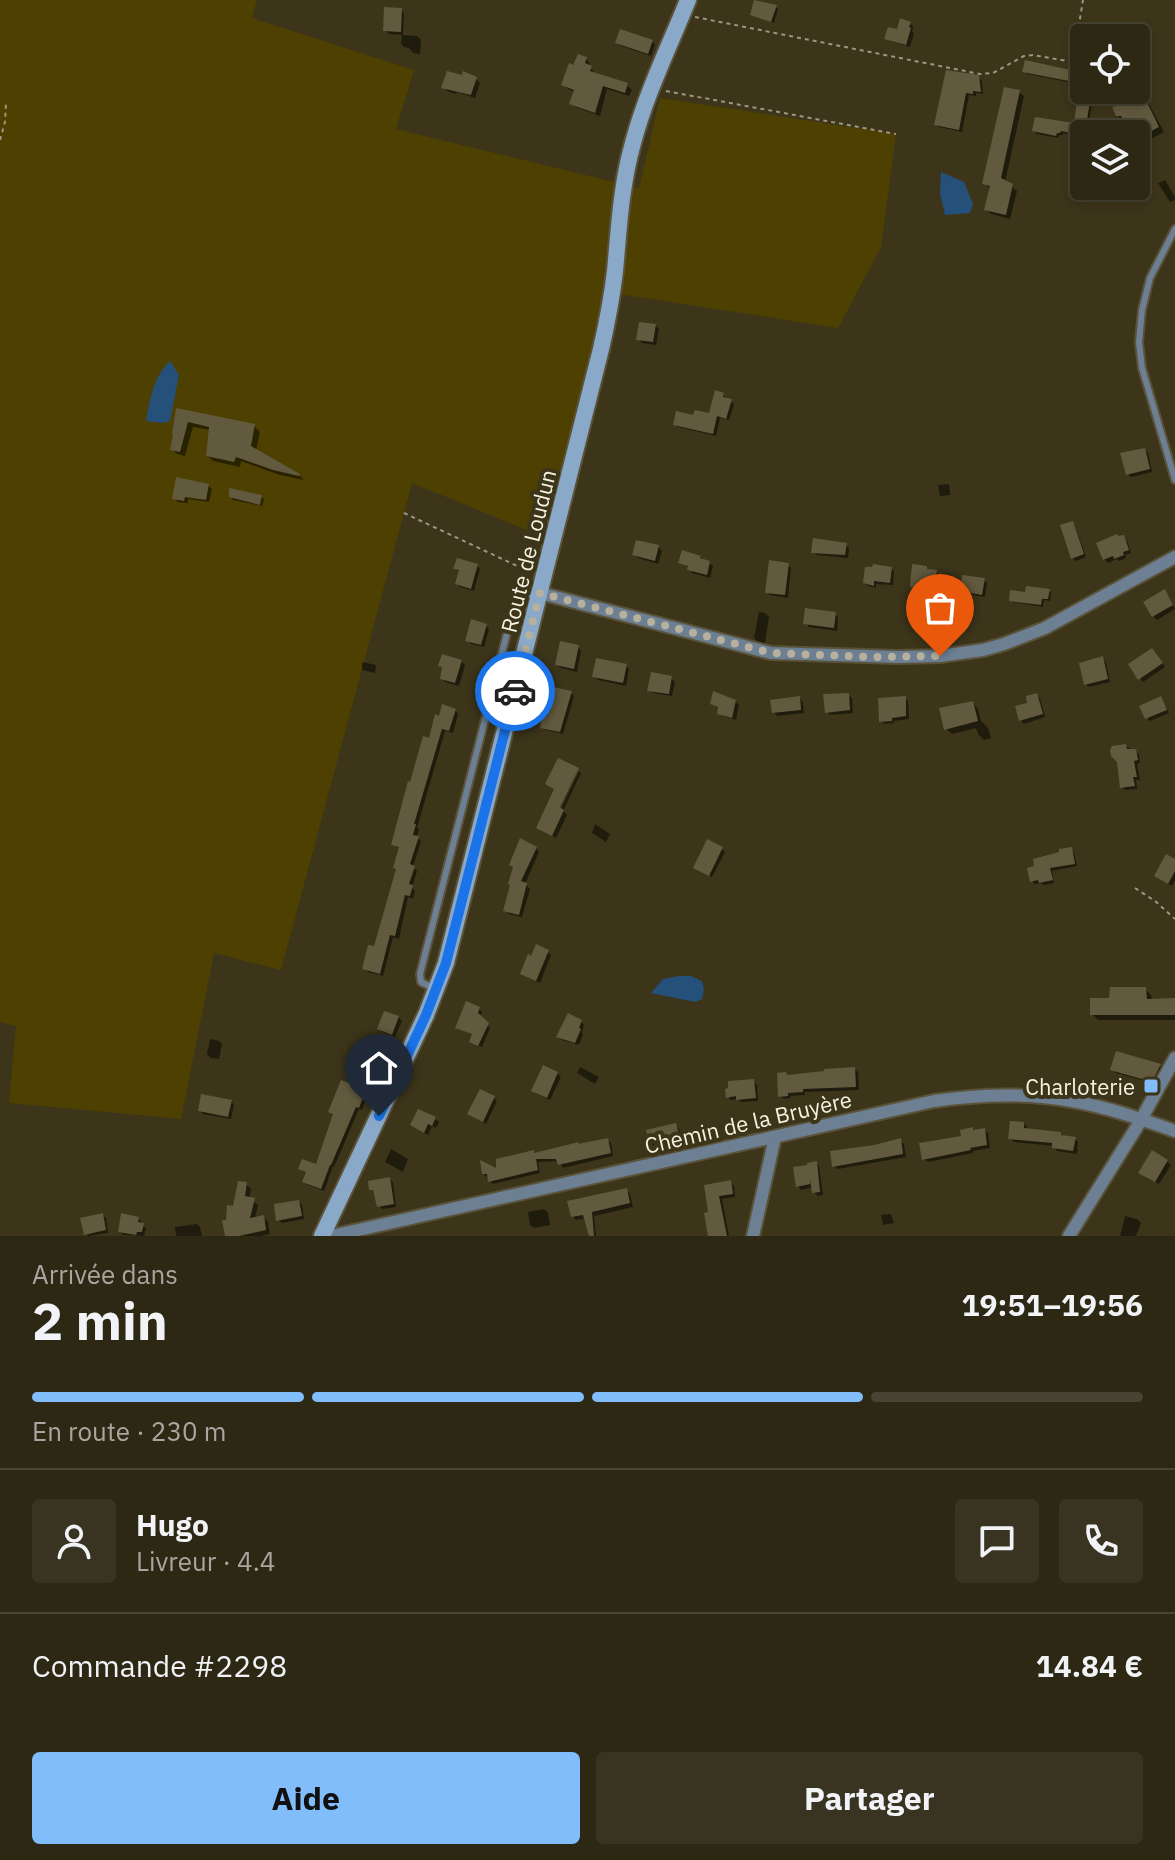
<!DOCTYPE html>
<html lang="fr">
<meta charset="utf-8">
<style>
body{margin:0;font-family:"IBM Plex Sans",sans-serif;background:#393422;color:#f1f3f6;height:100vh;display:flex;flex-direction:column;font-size:30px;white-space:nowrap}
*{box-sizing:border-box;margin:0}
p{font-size:26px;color:#a7a6a0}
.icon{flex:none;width:44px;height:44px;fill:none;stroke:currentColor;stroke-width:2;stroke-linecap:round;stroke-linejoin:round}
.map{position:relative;height:1236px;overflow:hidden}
.panel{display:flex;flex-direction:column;background:#2d2814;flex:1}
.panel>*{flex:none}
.buttons{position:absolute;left:1070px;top:24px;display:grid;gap:16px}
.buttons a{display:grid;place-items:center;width:80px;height:80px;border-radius:8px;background:#2d2814;box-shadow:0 4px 12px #0003,0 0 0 2px #484434;font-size:40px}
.pin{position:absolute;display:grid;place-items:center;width:68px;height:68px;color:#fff;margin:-82px -34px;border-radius:50% 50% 50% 0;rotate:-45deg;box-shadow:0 0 8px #0007}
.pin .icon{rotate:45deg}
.courier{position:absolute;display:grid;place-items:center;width:80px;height:80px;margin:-40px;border:6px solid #1a73e8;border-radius:50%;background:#fff;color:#222;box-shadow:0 2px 10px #0007}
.summary em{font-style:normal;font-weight:700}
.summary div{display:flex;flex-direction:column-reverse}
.summary{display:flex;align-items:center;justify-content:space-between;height:136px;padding:0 32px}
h1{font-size:52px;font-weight:700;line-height:60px}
.bar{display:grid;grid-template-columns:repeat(4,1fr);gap:12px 8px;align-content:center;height:96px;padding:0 32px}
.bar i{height:10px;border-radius:6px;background:#484434}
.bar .selected{background:#80bdfa}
.bar p{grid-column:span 4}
.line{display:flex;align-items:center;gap:20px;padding:0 32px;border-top:2px solid #484434}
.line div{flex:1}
.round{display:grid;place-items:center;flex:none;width:84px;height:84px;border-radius:8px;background:#393422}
.button{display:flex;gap:16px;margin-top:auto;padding:16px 32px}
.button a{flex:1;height:92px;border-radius:8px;background:#80bdfa;color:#111;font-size:32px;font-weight:700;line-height:92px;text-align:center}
.button a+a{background:#393422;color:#f1f3f6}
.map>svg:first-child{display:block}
.green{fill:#4e4000}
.water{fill:#255079}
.shadow{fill:#0007}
.building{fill:#625a3e}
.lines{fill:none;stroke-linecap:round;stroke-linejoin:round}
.service-casing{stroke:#5a533a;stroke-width:10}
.minor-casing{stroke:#5a533a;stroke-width:16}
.secondary-casing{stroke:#5a533a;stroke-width:20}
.path{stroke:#9c9782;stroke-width:2;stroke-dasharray:4 4;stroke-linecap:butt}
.service{stroke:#6c7f93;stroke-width:6}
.minor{stroke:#6c7f93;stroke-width:12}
.secondary{stroke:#8aa9c8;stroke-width:16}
.done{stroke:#b6b09d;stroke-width:8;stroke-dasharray:0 14.4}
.route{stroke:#1a73e8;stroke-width:10}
.poi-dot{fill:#80bdfa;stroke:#3c351a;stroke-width:3}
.labels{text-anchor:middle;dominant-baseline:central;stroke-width:8;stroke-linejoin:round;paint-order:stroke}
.street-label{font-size:22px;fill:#f7f3e3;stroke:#3c351a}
.poi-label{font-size:22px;fill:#f7f3e3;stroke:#3c351a;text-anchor:end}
</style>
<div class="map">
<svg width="1175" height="1236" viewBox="0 0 1175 1236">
<rect width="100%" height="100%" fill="#3c351a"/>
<polygon class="green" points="0,0 257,0 252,18 414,70 396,129 639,188 660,98 896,134 881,247 838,328 612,293 542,536 412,483 281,970 214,953 181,1119 9,1103 16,1026 0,1022"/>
<g class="water">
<polygon points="941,172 964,182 973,204 970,213 945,215 940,194"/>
<path d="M170 361 179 375 170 421 163 423 146 421C150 400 153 377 170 361Z"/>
<polygon points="679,976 691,976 702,981 704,989 702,999 695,1002 651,993 663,979"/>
</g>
<g class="shadow">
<polygon points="776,7 778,9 774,23 752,14"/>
<polygon points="401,10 404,13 403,35 417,36 421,40 420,54 413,53 409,48 404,47 401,44 402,35 389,34 385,30"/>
<polygon points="910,23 913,27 912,32 914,33 910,47 890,41 886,38"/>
<polygon points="652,41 655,45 651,56 621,46 617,43"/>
<polygon points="586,59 590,64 589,67 595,73 595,74 627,85 632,90 629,96 607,89 600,116 576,107 571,103 576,92 568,89 563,84"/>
<polygon points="1024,71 1084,75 1084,90 1094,90 1089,122 1105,120 1108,122 1106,134 1084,134 1084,137 1063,133 1063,135 1059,135 1058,138 1037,134 1034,131 1075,126 1080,88 1078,84 1027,74"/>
<polygon points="978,77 982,81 983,94 976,93 976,96 969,95 962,132 939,127 936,124"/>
<polygon points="476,79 480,83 475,98 457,92 456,94 447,91 444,87"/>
<polygon points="1136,89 1141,98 1142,97 1148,102 1164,132 1141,144 1136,139 1136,134 1133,134 1126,121 1123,121 1117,115 1122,90"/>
<polygon points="1019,92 1024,96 1005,182 1017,191 1010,219 991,214 986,209 991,189 984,183"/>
<polygon points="1165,180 1175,197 1175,200 1170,202 1158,183"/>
<polygon points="656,326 659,329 656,345 642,343 638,339"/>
<polygon points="723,395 734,404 729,420 720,418 716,436 678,427 675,424 695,418 710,415"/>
<polygon points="178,410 254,426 260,432 256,451 299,475 304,480 280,475 241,461 240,467 213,461 208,456 211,430 193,427 185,456 177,454 172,449"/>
<polygon points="1144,450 1148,453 1152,472 1131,477 1128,474"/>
<polygon points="949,484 950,495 940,496 938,485"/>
<polygon points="208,485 212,489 209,502 188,499 188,503 178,502 174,498"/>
<polygon points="231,497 261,497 264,499 262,506 233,500"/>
<polygon points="1072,523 1075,526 1086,557 1076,561 1072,558"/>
<polygon points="1123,537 1127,541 1131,553 1125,555 1126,558 1119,561 1117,559 1108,563 1104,559"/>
<polygon points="846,545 849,548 848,558 817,555 813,552"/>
<polygon points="658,547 662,551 658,564 638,558 635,555"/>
<polygon points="700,557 713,566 710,578 692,573 689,567 680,562"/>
<polygon points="788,565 791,568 788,598 770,595 767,592"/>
<polygon points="477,566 480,569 474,591 460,587 457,584 460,572 455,569"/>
<polygon points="891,568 894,572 893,585 876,584 876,588 868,586 865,583"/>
<polygon points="929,571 936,572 940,576 937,594 915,590 912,587"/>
<polygon points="984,580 987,583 985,597 966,594 962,590"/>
<polygon points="1049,591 1051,593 1050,601 1044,600 1043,607 1013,602 1011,600"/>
<polygon points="1168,595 1175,609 1157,620 1153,616"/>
<polygon points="759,612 765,613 769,617 765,643 758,642 754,638"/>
<polygon points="835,614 838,617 837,631 809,627 806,623"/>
<polygon points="486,626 489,629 484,647 471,644 468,641"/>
<polygon points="578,647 581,651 577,672 561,668 557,665"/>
<polygon points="1156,654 1165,667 1143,682 1140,678"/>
<polygon points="1102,658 1106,662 1110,682 1089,687 1086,684"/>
<polygon points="461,661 465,665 459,686 445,682 442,678 444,669 440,666"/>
<polygon points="362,662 376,665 375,673 362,670"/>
<polygon points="626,666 629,669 626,686 598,680 595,677"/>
<polygon points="671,678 675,682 672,696 653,693 650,690"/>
<polygon points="571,693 574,696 563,734 546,730 542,727"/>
<polygon points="848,695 852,698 853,713 830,715 827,712"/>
<polygon points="1037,696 1040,699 1045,717 1024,724 1021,720 1029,705"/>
<polygon points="800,698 803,702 804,713 777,716 774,712"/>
<polygon points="905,698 908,701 909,719 894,721 894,723 885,724 881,721"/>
<polygon points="1161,698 1169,713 1150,721 1147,718"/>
<polygon points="735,701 739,705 736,720 723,716 719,713 720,709 712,704"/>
<polygon points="973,703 978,709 981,721 988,728 991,738 984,740 978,734 976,728 952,734 946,729"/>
<polygon points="455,710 458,714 453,733 445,731 417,828 419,829 417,837 421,841 413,867 417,871 412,888 415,891 413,899 408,897 399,939 393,937 383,976 368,972 364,968 375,949 398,870 401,849 393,844 440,718"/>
<polygon points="1126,746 1139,754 1140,763 1137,764 1140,780 1136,780 1137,789 1125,790 1122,787 1119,762"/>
<polygon points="559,760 553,816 557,817 579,771 581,773 563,811 567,815 556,838 538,828 556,790"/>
<polygon points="595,824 610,834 606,842 592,833"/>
<polygon points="536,848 539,852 525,884 530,889 522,917 509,914 506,910"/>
<polygon points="722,849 725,852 712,877 695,868"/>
<polygon points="1071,849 1074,852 1077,866 1052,871 1054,883 1044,885 1041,883 1035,884 1032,881"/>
<polygon points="1175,861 1175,880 1172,886 1160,879"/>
<polygon points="548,952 551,955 540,983 522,973"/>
<polygon points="1145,989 1151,995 1152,1000 1175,1000 1175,1020 1098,1020 1092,1014 1111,1000"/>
<polygon points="479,1009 482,1012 479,1018 490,1028 482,1047 474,1044 474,1035 457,1027"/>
<polygon points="398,1017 402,1021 395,1037 382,1032 379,1029"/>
<polygon points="581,1022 584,1025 582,1032 583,1034 579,1045 562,1040 559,1036"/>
<polygon points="210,1039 219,1041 222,1044 219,1059 210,1058 207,1054"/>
<polygon points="1117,1054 1160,1066 1164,1069 1155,1084 1116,1073 1113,1070"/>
<polygon points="580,1067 599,1077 595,1084 577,1073"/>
<polygon points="854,1069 858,1072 859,1090 805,1092 805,1095 790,1096 791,1098 784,1099 780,1096 788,1077"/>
<polygon points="557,1073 561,1077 550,1100 537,1094 533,1091"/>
<polygon points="753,1081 757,1085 758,1101 741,1102 738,1099 731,1100 728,1097"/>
<polygon points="365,1091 368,1094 362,1110 359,1109 334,1167 333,1166 324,1191 308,1185 305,1182 308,1173 301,1169 317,1166"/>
<polygon points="494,1098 497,1101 486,1124 470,1114"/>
<polygon points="231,1101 234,1105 231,1119 203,1114 200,1110"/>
<polygon points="435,1119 439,1122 436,1128 432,1126 428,1135 412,1125"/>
<polygon points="1024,1124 1027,1127 1027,1130 1060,1133 1065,1138 1075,1139 1078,1142 1077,1154 1057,1151 1054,1146 1014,1142 1010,1138"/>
<polygon points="675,1125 679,1129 681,1138 654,1146 651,1143"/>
<polygon points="984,1130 988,1133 990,1148 973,1151 973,1153 928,1162 924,1159 974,1132"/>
<polygon points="607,1140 611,1143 613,1156 563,1168 559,1161 538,1162 540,1173 493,1184 484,1174 499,1171 536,1155"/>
<polygon points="900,1141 904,1144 906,1157 838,1169 834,1166"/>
<polygon points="391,1149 408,1159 403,1172 385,1162"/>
<polygon points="1167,1161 1171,1165 1159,1184 1144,1176"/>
<polygon points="816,1163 819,1166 823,1195 818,1196 814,1192 813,1187 801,1190 798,1186"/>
<polygon points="389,1179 393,1182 396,1207 383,1209 379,1206 375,1193 371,1189"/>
<polygon points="730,1182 734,1186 735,1197 722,1199 729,1236 710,1236 710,1214 707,1187"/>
<polygon points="246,1184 251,1189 249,1199 258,1205 255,1219 263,1217 268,1222 270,1234 260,1236 227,1236 228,1222"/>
<polygon points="626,1190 630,1194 633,1207 594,1216 596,1236 591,1236 586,1218 576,1220 573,1216"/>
<polygon points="299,1202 302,1205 304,1219 282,1223 278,1220"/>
<polygon points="544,1209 548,1212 550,1225 534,1228 530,1225 528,1212"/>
<polygon points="891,1214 894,1223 883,1225 881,1215"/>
<polygon points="102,1215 106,1218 108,1233 88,1236 86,1234"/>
<polygon points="1125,1216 1137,1219 1141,1223 1136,1236 1120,1236"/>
<polygon points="138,1219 142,1222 141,1225 146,1228 144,1236 123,1235 120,1232"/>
<polygon points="197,1224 200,1227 202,1236 176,1236 175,1227"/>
</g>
<g class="building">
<polygon points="754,0 777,5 771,22 750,15"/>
<polygon points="384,7 402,8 401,32 383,31"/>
<polygon points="900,18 911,22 909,27 911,28 906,45 884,39 888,27 897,29"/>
<polygon points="620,29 653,40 648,54 615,43"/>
<polygon points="578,54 587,57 585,63 592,66 590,71 628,83 625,93 603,86 595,113 569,104 574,90 561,85 569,63 573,65"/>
<polygon points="1025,60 1084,73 1084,94 1091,95 1087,120 1106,118 1103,134 1084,134 1084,136 1061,131 1060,133 1057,133 1056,136 1032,131 1035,117 1074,123 1078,93 1081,94 1074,82 1022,72"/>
<polygon points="946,70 979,75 981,92 973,91 973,94 966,93 959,130 934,125"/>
<polygon points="447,71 462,75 463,71 477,77 471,95 441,88"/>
<polygon points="1004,87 1020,90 1001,178 1013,184 1006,215 984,210 990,186 982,184"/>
<polygon points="1118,90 1136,90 1139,96 1143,94 1159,127 1136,139 1136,134 1131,134 1121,116 1116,116 1112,107 1116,106 1110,94"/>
<polygon points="639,322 656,324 653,342 636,340"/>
<polygon points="715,390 724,393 723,397 732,399 726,419 717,416 713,434 673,425 676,411 693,415 695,410 709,413"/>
<polygon points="176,408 255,424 251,446 300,474 299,476 273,470 236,457 234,462 206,456 209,427 188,422 180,452 170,450 173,435 172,435"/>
<polygon points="1145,448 1150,469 1126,475 1120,453"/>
<polygon points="176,477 209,484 206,500 185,497 184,501 172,499"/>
<polygon points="229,488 262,495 260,505 229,497"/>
<polygon points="1073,521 1084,554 1071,559 1060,525"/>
<polygon points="1117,534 1118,536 1124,535 1129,550 1123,552 1124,555 1114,559 1113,556 1103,560 1096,543"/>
<polygon points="813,538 847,543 845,555 811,553"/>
<polygon points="636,540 659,545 655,561 632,555"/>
<polygon points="682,550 701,556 700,558 710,561 707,575 687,570 688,566 678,563"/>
<polygon points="457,558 478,564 471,589 455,584 459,570 453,569"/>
<polygon points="769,560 789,563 785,595 765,593"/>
<polygon points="873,564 892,567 890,583 874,581 874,586 863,583 865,567 872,567"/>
<polygon points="912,564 927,566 927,569 937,570 934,591 910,587"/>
<polygon points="962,575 985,578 982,595 960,591"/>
<polygon points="1026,586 1050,589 1048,599 1042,599 1041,605 1009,601 1010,590 1025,592"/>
<polygon points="1165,589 1173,605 1152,617 1143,602"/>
<polygon points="805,608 836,612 834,628 803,624"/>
<polygon points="471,619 487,624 481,645 465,641"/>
<polygon points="560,641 579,645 574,669 555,665"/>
<polygon points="1152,648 1163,663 1138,680 1128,664"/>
<polygon points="442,654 462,660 455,683 440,679 442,667 438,666"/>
<polygon points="1103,656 1108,679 1084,685 1079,663"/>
<polygon points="596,658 627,664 623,683 592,677"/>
<polygon points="651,672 672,676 669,694 647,691"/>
<polygon points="553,687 572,691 560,732 540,728 542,715 547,716"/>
<polygon points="713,691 736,700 732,718 717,714 718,707 710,704"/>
<polygon points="849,693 850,710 825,713 823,694"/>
<polygon points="1037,693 1043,714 1019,721 1015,706 1027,703 1026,696"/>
<polygon points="800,696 801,710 772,713 770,700"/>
<polygon points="906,696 906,716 892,718 892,721 879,722 878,698"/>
<polygon points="1161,696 1167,710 1145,719 1139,706"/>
<polygon points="973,701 978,721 944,730 939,708"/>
<polygon points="442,704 456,709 449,731 442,729 414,824 416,824 413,835 419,836 410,864 415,866 409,884 413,885 410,896 405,895 395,936 390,935 380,974 362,969 368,945 374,946 396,869 393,868 399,847 391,845 408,781 410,782 423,736 429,738 435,714 439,716"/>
<polygon points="1126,744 1127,749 1136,749 1138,760 1134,761 1137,777 1133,777 1135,786 1120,788 1117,762 1111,756 1110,750 1112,746"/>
<polygon points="558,758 579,768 560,807 564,810 552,836 536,828 554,789 545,784"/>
<polygon points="520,838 537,847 521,881 527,883 519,915 503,911 510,885 508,884 513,867 509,865"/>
<polygon points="707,839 723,847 709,876 693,868"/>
<polygon points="1072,847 1075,864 1050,868 1053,880 1039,883 1038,880 1030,882 1027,868 1034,866 1033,859 1059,852 1059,849"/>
<polygon points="1166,854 1175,859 1175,871 1168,884 1154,876"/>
<polygon points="536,944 549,950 536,981 520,974 528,954 531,956"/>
<polygon points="1110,987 1146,987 1147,999 1175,998 1175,1015 1090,1015 1090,998 1109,998"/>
<polygon points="466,1001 480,1007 478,1013 489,1023 478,1046 469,1042 472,1034 455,1028"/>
<polygon points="384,1011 399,1016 392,1035 377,1029"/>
<polygon points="568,1013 582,1020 579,1028 581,1029 575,1043 556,1037"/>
<polygon points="1116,1051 1161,1064 1152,1082 1110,1070"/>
<polygon points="543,1065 558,1072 547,1098 531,1091"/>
<polygon points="855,1067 856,1087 803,1089 803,1092 788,1093 788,1096 778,1097 777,1073 786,1072 787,1075 824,1071 824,1069"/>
<polygon points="754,1079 756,1098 736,1100 736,1096 726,1098 725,1089 728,1088 728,1081"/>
<polygon points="341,1080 366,1089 359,1108 356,1107 331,1165 330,1165 321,1189 302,1182 306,1172 298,1169 302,1159 316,1164 333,1114 328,1112"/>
<polygon points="480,1089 495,1096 483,1122 467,1114"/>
<polygon points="201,1094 232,1100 228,1117 198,1111"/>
<polygon points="418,1109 436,1117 432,1126 428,1124 424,1133 410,1125"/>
<polygon points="1010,1121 1024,1122 1024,1128 1061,1132 1061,1135 1076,1137 1073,1151 1052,1148 1052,1143 1008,1139"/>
<polygon points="676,1123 679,1135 649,1144 646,1130"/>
<polygon points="973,1127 973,1130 985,1128 987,1145 970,1148 971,1150 922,1160 919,1143 961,1136 960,1130"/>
<polygon points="608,1138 611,1153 558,1165 556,1159 536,1159 538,1170 488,1182 487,1174 482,1174 480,1160 496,1168 496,1159 534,1150 534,1153 579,1142 578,1144"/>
<polygon points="901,1138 903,1154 832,1167 830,1151 874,1145"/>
<polygon points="1152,1150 1168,1160 1155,1182 1138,1173"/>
<polygon points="817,1161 820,1192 812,1193 810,1180 810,1184 796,1187 793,1167 807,1165 807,1163"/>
<polygon points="390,1177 394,1204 377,1207 373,1190 369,1190 368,1181"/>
<polygon points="731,1180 733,1194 719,1196 727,1236 708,1236 704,1213 708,1212 704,1185"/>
<polygon points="238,1181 247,1182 245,1196 255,1198 250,1218 264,1215 266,1230 239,1236 225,1236 222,1220 226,1220 227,1205 233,1206"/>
<polygon points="627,1188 630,1203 592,1212 594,1236 589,1236 583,1215 571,1217 567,1201"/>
<polygon points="299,1200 302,1216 276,1221 274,1204"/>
<polygon points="103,1213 106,1230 84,1235 80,1218"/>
<polygon points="121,1213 139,1217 138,1222 144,1223 142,1232 137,1232 136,1235 118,1232"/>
</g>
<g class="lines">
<defs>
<g id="service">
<polyline points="1175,229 1150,278 1142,310 1139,342 1142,368 1175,480"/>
<path d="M433 988 421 982 420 974 514 606C520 597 526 595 536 593"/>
</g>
<g id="minor">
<polyline points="540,593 771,653 898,657 940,656 983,650 1004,644 1045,628 1175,557"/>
<path d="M331 1236 934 1101C980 1094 1026 1093 1072 1101 1107 1107 1141 1119 1175 1131"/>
<polyline points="753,1236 775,1137"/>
<polyline points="1069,1236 1138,1125 1175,1058"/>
</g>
<path id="secondary" d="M322 1236 426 1015 446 963 601 349C607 323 612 297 615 271 619 228 621 185 633 143 646 94 669 47 688 0"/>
</defs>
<use href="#service" class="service-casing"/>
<use href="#minor" class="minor-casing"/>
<use href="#secondary" class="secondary-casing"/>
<g class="path">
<polyline points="695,17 980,74 993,73 1024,56 1033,55 1073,62 1083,0"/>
<polyline points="666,91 896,134"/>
<polyline points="0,140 5,122 6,103"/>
<polyline points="404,513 528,571"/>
<polyline points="1135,888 1155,901 1175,919"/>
</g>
<use href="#service" class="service"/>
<use href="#minor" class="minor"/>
<use href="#secondary" class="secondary"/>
</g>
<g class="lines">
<polyline class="done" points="515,691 540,593 771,653 871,657 940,656"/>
<polyline class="route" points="379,1116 426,1015 446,963 515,691"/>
</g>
<rect class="poi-dot" x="1143" y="1078" width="16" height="16" rx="4"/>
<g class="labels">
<g class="street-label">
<text transform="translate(528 551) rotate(-76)">Route de Loudun</text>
<text transform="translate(748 1122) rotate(-13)">Chemin de la Bruyère</text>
</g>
<g class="poi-label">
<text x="1135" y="1086">Charloterie</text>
</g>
</g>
</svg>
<div class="buttons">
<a><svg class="icon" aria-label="locate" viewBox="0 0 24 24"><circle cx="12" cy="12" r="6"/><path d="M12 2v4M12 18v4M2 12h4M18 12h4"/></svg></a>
<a><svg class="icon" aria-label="layers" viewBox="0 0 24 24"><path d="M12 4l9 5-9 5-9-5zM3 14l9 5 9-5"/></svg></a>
</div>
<div class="pin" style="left:940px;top:656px;background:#ea580c"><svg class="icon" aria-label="bag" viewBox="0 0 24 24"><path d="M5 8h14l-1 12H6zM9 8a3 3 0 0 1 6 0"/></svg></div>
<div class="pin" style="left:379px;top:1116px;background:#1f2937"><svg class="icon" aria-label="home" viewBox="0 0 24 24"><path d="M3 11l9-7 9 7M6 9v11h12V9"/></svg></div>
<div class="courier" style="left:515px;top:691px"><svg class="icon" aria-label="car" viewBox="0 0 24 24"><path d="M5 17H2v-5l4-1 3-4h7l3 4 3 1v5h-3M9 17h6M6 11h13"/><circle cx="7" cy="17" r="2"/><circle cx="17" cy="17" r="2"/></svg></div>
</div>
<section class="panel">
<div class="summary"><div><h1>2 min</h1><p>Arrivée dans</p></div><em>19:51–19:56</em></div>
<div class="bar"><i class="selected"></i><i class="selected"></i><i class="selected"></i><i></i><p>En route · 230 m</p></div>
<div class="line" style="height:144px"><a class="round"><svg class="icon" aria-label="person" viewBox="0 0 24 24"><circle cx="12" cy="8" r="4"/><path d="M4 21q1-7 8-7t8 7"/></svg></a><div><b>Hugo</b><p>Livreur · 4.4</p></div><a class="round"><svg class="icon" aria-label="chat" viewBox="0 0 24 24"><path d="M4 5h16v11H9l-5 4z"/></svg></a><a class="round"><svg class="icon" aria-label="phone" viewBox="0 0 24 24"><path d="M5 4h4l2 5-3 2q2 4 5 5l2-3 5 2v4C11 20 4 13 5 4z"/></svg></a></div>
<div class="line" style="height:104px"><div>Commande #2298</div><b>14.84 €</b></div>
<div class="button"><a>Aide</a><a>Partager</a></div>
</section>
